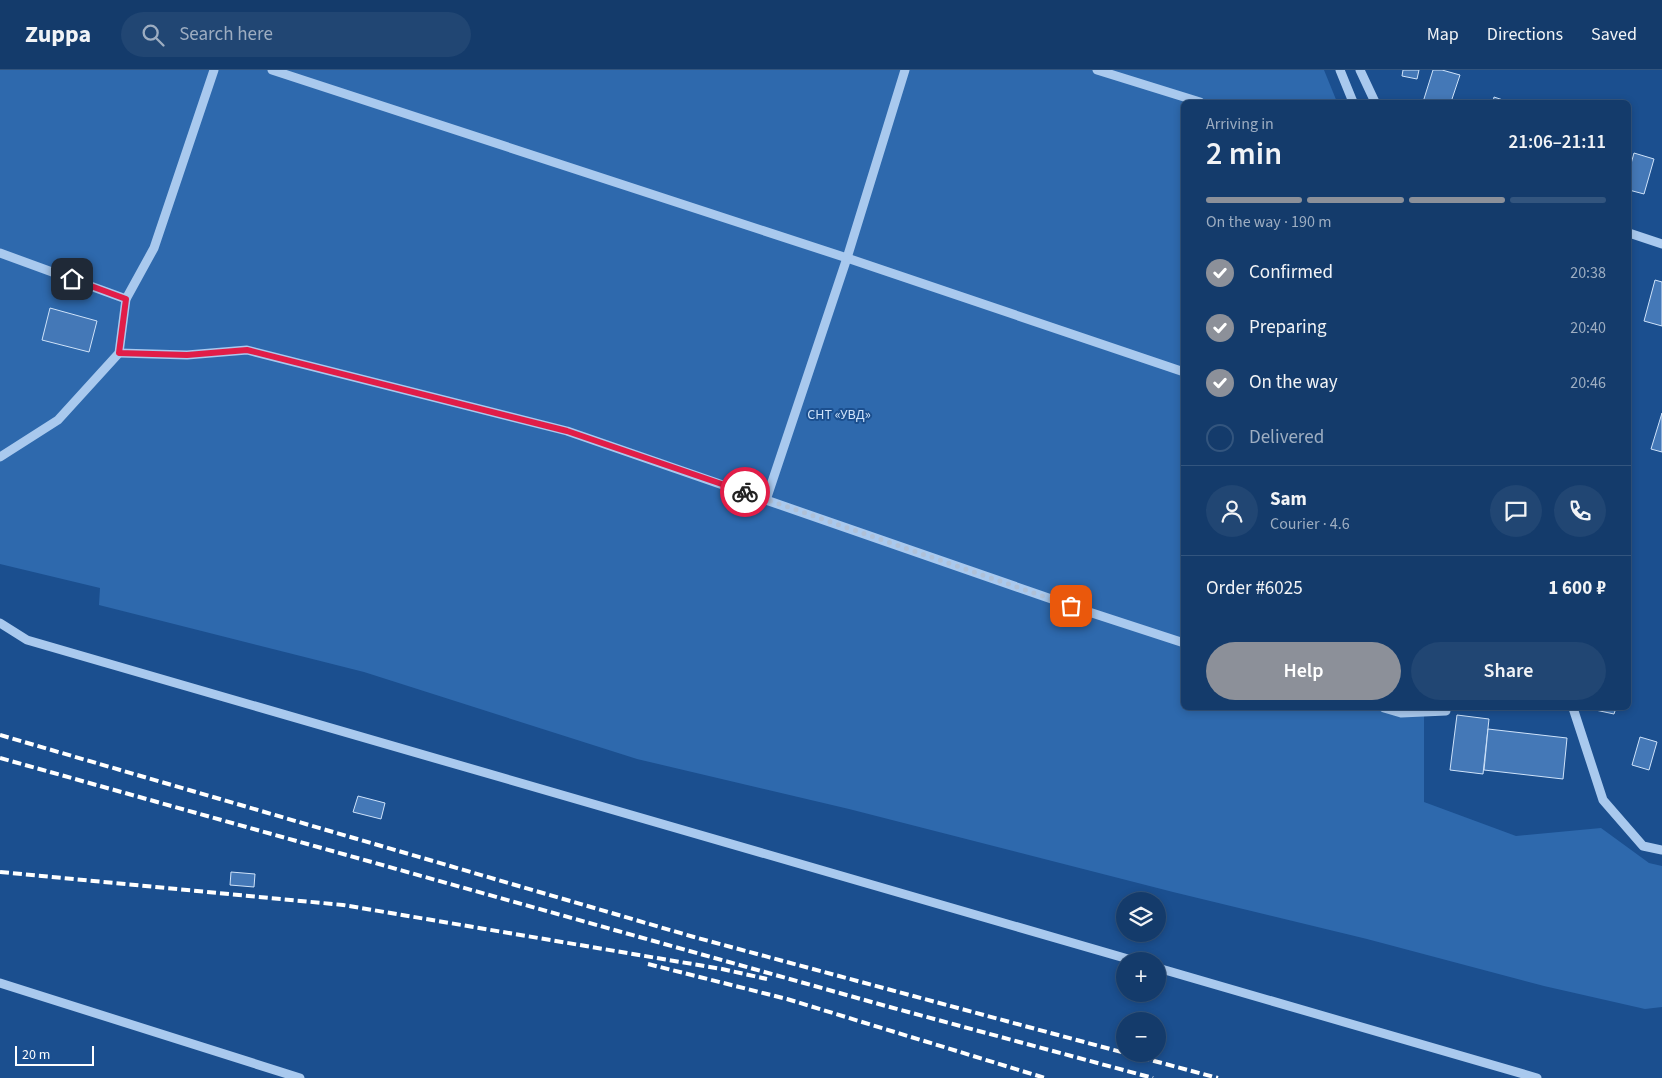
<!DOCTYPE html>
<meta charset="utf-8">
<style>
body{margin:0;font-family:"Source Sans 3",sans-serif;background:#214673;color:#f1f3f6;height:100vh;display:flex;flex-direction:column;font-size:19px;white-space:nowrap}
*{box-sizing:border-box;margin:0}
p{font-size:16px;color:#9dadc1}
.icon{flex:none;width:28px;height:28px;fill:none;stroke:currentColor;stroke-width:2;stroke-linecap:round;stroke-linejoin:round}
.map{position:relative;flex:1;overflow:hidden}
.sheet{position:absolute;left:1181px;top:30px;width:450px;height:610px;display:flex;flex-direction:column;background:#143b6b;border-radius:8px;box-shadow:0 2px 8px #0003,0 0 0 1px #33557e}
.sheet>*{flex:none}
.fabs{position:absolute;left:1116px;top:822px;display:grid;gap:10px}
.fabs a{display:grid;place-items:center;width:50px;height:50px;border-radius:50%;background:#143b6b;box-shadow:0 2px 8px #0003,0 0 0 1px #33557e;font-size:25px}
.scale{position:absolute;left:15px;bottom:12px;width:79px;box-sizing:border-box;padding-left:5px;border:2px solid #fff;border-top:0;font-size:14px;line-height:18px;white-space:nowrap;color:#fff;-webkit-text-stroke:4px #1b4f8f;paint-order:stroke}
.pin{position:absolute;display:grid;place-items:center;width:42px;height:42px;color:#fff;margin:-21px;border-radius:10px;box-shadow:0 2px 8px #0006}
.courier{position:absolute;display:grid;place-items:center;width:50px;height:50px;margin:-25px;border:4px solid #e11d48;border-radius:50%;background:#fff;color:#222;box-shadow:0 1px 6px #0007}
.summary em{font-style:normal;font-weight:600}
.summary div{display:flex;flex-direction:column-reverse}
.summary{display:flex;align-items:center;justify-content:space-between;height:85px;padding:0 25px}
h1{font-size:32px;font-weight:600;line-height:38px}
.bar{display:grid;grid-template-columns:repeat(4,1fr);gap:8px 5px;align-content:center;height:60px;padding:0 25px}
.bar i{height:6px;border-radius:4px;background:#33557e}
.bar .current{background:#8c9099}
.bar p{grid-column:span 4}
.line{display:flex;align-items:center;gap:12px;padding:0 25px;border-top:1px solid #33557e}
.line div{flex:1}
.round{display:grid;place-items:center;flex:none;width:52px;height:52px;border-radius:26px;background:#214673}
ol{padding:0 25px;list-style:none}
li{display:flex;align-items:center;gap:15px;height:55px}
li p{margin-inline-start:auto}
li .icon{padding:5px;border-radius:50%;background:#8c9099;color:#fff;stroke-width:4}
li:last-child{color:#9dadc1}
li i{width:28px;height:28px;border:2px solid #33557e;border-radius:50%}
.button{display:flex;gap:10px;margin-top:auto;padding:10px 25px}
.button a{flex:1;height:58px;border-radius:30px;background:#8c9099;color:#fff;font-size:20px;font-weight:600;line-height:58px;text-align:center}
.button a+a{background:#214673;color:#f1f3f6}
header{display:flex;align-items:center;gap:30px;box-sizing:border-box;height:70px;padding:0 25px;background:#143b6b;border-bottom:1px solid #33557e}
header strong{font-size:24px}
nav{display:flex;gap:28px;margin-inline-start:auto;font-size:18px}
.search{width:350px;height:45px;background:#214673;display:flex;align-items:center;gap:12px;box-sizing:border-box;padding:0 18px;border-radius:28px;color:#9dadc1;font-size:19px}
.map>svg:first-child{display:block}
.green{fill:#2e69ad}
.building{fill:#4478b7;stroke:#cfe3fa}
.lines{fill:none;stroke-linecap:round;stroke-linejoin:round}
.minor{stroke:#a9c9ee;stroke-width:9}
.rail{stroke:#fff;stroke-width:4;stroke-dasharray:9 4;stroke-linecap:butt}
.done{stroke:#afc1d8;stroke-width:5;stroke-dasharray:0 9}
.route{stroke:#e11d48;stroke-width:6}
.labels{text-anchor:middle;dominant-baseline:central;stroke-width:4;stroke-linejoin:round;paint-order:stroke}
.park-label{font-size:14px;fill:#cfe3fa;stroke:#1b4f8f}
</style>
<header>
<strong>Zuppa</strong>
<div class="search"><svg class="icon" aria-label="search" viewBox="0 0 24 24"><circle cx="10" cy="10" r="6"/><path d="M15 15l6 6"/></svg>Search here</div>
<nav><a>Map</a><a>Directions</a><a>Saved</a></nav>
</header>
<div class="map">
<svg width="1662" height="1008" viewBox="0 0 1662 1008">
<rect width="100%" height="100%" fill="#1b4f8f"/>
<polygon class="green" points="0,0 1324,0 1337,32 1184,32 1184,638 1424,638 1424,732 1516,766 1601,758 1649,793 1662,796 1662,937 1645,939 1544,916 1367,869 1173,822 849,739 637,689 364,602 99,535 100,518 0,494"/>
<g class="building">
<polygon points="1403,0 1419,0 1417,9 1402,6"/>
<polygon points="1433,0 1442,0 1460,5 1451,32 1423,32"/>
<polygon points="1494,27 1509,32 1493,32"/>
<polygon points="1634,83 1654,89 1644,124 1629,120 1629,101"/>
<polygon points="1655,210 1662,212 1662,256 1644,251"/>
<polygon points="50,238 97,251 89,282 42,270"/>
<polygon points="1662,343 1662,382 1651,379"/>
<polygon points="1586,638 1616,638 1614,644"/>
<polygon points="1457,645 1489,649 1483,704 1450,700"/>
<polygon points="1488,659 1567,668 1563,709 1484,700"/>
<polygon points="1640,667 1657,672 1649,700 1632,695"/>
<polygon points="358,726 385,733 381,749 353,742"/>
<polygon points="231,802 255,804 254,817 230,815"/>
</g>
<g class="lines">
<g class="minor">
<polyline points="272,0 847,188 1184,302"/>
<polyline points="1097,0 1200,32"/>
<polyline points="1340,0 1353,32"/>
<polyline points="1360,0 1375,32"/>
<polyline points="1629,163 1662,174"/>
<polyline points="0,183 126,229"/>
<polyline points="119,283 187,285 247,280 567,361 1089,542 1184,573"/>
<polyline points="0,387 58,350 119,283 126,229 154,178 214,0"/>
<polyline points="766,430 847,188 905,0"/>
<polyline points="0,553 27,570 1135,891"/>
<polyline points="1384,638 1401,643 1446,641"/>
<polyline points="1573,638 1603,730 1643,776 1662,780"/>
<polyline points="1158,898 1537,1008"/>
<polyline points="0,913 300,1008"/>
</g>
<g class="rail">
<polyline points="0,665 694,867 1125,983"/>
<polyline points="0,688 886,936 1153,1008"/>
<polyline points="0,802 343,835 722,899 767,909"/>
<polyline points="648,894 787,929 1045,1008"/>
<polyline points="1128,984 1218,1008"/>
</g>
</g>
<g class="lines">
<polyline class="done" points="745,422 1071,536"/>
<polyline class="route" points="72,209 126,229 119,283 187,285 247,280 567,361 745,422"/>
</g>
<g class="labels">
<g class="park-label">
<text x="839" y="345">СНТ «УВД»</text>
</g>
</g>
</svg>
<div class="fabs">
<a><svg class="icon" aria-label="layers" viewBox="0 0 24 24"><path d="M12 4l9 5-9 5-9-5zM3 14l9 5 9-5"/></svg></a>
<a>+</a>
<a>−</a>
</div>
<div class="scale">20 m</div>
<div class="pin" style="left:1071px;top:536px;background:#ea580c"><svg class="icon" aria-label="bag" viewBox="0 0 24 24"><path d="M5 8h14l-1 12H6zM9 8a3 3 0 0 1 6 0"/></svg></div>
<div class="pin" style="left:72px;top:209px;background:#1f2937"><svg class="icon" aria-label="home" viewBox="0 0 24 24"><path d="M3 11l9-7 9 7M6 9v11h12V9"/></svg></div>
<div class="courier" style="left:745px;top:422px"><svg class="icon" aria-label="bike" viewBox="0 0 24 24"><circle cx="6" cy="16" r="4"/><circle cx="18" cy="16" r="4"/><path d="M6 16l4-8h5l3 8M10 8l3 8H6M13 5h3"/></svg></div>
<section class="sheet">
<div class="summary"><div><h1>2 min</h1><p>Arriving in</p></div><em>21:06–21:11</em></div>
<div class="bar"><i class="current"></i><i class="current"></i><i class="current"></i><i></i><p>On the way · 190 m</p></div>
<ol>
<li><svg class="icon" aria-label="check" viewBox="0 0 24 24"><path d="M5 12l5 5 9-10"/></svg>Confirmed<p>20:38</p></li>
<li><svg class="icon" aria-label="check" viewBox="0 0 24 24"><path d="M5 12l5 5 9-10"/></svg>Preparing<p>20:40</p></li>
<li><svg class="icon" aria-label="check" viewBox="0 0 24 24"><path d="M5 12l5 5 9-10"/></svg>On the way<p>20:46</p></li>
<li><i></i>Delivered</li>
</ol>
<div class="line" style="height:90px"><a class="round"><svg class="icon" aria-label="person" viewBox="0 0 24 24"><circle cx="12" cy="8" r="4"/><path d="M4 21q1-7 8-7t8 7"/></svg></a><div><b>Sam</b><p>Courier · 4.6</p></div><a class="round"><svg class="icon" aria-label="chat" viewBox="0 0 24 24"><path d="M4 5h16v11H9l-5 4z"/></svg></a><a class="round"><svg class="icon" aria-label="phone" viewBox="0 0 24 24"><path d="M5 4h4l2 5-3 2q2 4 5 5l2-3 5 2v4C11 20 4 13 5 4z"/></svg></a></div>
<div class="line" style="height:65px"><div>Order #6025</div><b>1 600 ₽</b></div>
<div class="button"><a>Help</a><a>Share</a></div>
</section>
</div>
